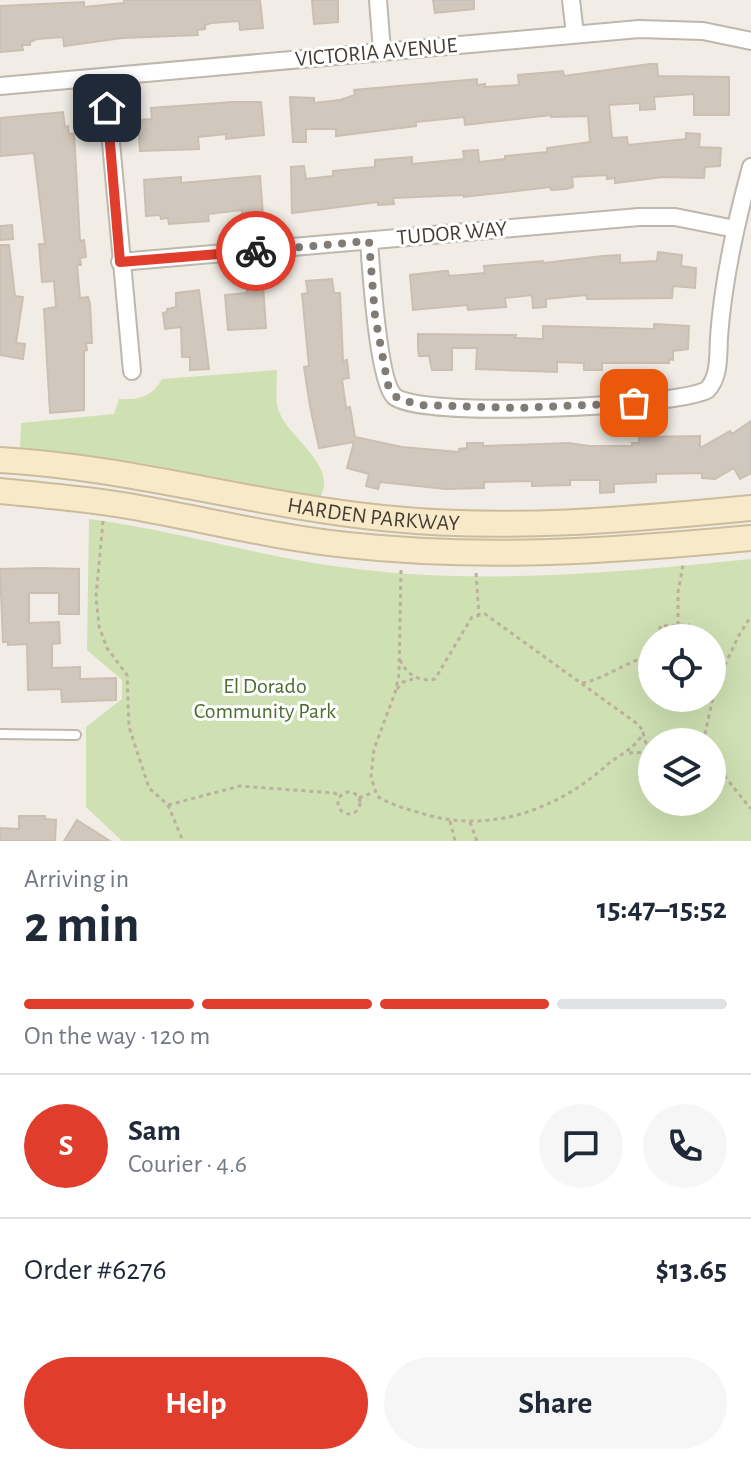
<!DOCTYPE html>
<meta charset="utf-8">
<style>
body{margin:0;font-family:"Alegreya Sans",sans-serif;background:#f6f6f7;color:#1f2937;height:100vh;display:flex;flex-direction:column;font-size:30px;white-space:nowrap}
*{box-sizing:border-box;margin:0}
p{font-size:26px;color:#747a83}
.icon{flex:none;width:44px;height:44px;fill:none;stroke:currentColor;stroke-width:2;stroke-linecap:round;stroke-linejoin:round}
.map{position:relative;height:841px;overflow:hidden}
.drawer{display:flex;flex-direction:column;background:#fff;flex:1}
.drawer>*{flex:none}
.buttons{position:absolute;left:638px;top:624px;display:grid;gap:16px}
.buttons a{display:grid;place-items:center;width:88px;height:88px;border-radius:50%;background:#fff;box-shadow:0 8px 32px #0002;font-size:40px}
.pin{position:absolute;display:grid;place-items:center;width:68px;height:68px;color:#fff;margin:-34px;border-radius:16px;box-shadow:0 4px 12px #0006}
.courier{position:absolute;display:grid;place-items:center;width:80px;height:80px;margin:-40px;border:6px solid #e13d2d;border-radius:50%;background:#fff;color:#222;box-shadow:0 2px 10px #0007}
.summary em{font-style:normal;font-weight:600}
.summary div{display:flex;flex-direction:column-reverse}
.summary{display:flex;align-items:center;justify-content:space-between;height:136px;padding:0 24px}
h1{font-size:52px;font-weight:600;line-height:60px}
.bar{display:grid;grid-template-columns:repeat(4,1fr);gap:12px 8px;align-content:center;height:96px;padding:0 24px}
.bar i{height:10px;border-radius:6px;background:#e0e1e3}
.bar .active{background:#e13d2d}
.bar p{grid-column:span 4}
.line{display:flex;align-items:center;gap:20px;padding:0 24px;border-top:2px solid #e0e1e3}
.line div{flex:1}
.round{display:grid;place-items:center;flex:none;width:84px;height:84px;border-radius:42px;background:#f6f6f7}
.primary-button{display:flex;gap:16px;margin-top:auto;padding:16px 24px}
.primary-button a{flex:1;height:92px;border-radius:48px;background:#e13d2d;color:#fff;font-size:32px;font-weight:600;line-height:92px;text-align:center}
.primary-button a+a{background:#f6f6f7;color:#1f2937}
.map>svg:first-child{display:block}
.green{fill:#cfe1b3;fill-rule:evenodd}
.building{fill:#d1c8bd;stroke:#cbbfb1;stroke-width:2}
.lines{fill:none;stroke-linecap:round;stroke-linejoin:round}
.lane-casing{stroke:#beb7ad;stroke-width:12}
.street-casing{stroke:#beb7ad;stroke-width:20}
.secondary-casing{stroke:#ccbc9b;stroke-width:28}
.path{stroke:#bbaf9d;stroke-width:3;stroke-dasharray:4 4;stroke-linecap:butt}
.lane{stroke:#fff;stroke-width:8}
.street{stroke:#fff;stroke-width:16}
.secondary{stroke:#f8eac9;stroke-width:24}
.done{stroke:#807b74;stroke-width:8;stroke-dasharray:0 14.4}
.route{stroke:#e13d2d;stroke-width:10}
.labels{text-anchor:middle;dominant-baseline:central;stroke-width:6;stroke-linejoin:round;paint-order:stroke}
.street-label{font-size:22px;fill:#433d36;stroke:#fff}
.park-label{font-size:22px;fill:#4c6e30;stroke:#fff}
</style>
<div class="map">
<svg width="751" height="841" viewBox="0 0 751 841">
<rect width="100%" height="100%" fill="#f1ede6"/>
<g class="green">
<path d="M277 370C277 382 275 398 278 409 287 438 339 465 320 497L141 463 20 448 21 423 114 414 119 399C139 400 152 397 162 379Z"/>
<path d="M89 519C180 531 267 559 357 569 489 585 620 572 751 559V841H122L86 807V727L122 699V680L87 650ZM712 638V698H652V638ZM712 742V802H652V742Z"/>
</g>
<g class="building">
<polygon points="124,0 260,0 263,28 240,30 239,21 211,23 205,25 205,29 197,30 198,35 122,38 64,46 63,37 37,39 30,42 30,45 22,45 23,50 0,52 0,6 84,2 84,7 124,3"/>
<polygon points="312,0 338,0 338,22 314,24"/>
<polygon points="433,0 474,0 474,9 435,13"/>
<polygon points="650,64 657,64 658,76 729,77 729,115 694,115 694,94 654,97 655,109 640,110 640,103 609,105 612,138 627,137 628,145 686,139 686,133 700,134 699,147 721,148 720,166 705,167 704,178 663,177 615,183 615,178 607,179 607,175 572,177 573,187 566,189 551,190 550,187 464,197 464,195 393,198 394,204 378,205 378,202 292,213 291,167 304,166 306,179 333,176 333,171 375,167 375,160 412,157 412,164 464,159 463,151 478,150 479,162 505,159 505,156 547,152 547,148 590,142 588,116 551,117 551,115 465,125 464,117 416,122 416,126 336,136 336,129 306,129 306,142 293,142 290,97 314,98 314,103 340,100 355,95 354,90 477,79 477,85 485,84 485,87 519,85 518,75 563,71 564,76"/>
<polygon points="233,102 261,102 264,135 226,139 226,134 198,137 199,149 140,151 138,120 152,119 151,108"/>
<polygon points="63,112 65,127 68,126 69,134 74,133 80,241 84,240 86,257 80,258 81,265 77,265 80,298 88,297 90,304 92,343 86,343 87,350 84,351 84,410 50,413 44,309 56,307 54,281 42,282 39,244 45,244 34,153 0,156 0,118"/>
<polygon points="260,176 263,215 247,217 246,213 242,213 242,210 208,214 209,221 169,224 168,218 161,219 160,215 146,216 144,180 181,177 181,183"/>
<polygon points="12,225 13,239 0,240 0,226"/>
<polygon points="0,245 9,245 15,296 23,297 16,343 25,344 23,359 0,355"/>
<polygon points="658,252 682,255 681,266 696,268 695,288 673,286 672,298 587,299 586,295 546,299 546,307 533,308 532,295 505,298 506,307 468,310 467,305 413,310 410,275 444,271 448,271 449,276 485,273 484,266 543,261 544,263 603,256 620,255 620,263 657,261"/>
<polygon points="332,279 334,293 340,293 343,361 347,360 349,378 342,379 346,408 350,407 355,437 402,447 459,452 459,449 467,448 467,443 483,443 483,446 569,443 589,446 632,446 632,443 639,443 639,437 700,436 700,448 730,431 732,434 751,421 751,473 740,479 734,468 715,479 702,478 702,473 656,474 656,482 614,484 614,492 600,493 600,480 570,480 570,485 532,486 532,481 484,482 484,488 446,489 380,482 378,489 366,486 369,474 347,468 354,442 319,448 310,406 304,367 309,366 302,294 308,293 306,281"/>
<polygon points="263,285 266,328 228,330 225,295 247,293 247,287"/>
<polygon points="199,290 209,369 190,370 190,357 182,357 181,327 165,329 163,313 167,312 167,309 176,307 176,293"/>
<polygon points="654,324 689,326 688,349 673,351 673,360 669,359 669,363 602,363 602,370 584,370 584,363 557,362 557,372 476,369 477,348 452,348 452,370 432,370 429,356 419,356 418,349 418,334 516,335 515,338 543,339 543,326 654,329"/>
<polygon points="40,568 79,569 79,614 59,614 59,593 29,593 29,623 59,622 60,643 52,644 52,668 80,667 80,679 116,678 116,700 62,702 61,689 28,690 27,644 8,645 8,642 3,642 0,569"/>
<polygon points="19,816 45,816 45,819 56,820 55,841 0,841 0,828 19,829"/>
<polygon points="77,820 110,841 64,841"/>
</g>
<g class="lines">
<defs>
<polyline id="lane" points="0,734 76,735"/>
<g id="street">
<polyline points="378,0 382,51"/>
<polyline points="571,0 575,34"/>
<polyline points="105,77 132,371"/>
<polyline points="0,86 639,29 703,31 751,41"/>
<path d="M369 241C371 268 378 380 394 396 416 419 675 407 707 390 720 377 718 355 719 337 723 280 736 222 751 167"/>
<polyline points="120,262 639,217 675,217 735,229"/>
</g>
<g id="secondary">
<path id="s1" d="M0 460C129 467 254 505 383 518 506 531 628 520 751 508"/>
<path d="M0 491C50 496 100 500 150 510 215 522 280 538 347 545 485 560 613 551 751 538"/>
</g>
</defs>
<use href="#lane" class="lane-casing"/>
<use href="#street" class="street-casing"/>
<use href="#secondary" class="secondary-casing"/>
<g class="path">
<polyline points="103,521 96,597 99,626 107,648 127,675 129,727 149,788 168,805 183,841"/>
<path d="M401 570 399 674 395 693 374 749 371 777 377 796C389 804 403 808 417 812 486 835 554 812 607 765 620 754 635 749 643 733L646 743 652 751"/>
<polyline points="476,573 479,615"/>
<polyline points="678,625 678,592 683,565"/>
<polyline points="660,638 660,626 689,625 690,638"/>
<path d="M400 660C407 675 419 682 435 679L472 617 485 614 639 725 643 732"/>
<path d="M582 683C607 678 627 661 652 655"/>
<polyline points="397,689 403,682 413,679"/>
<polyline points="703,742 716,684 738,637 751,616"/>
<polyline points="629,753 652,752"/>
<polyline points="712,755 722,773 751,809"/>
<circle cx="349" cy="803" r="11"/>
<polyline points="359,798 374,792"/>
<polyline points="168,805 240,786 334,793 341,796"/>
<polyline points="450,821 455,841"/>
<polyline points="470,822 477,841"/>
</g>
<use href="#lane" class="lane"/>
<use href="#street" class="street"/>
<use href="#secondary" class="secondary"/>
</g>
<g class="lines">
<polyline class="done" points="256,251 369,241 375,316 388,385 397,398 419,405 518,408 634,403"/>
<polyline class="route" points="107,108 120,262 256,251"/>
</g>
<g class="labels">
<g class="street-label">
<text transform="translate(376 52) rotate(-5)">VICTORIA AVENUE</text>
<text transform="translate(452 233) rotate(-5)">TUDOR WAY</text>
<text stroke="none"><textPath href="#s1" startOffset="378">HARDEN PARKWAY</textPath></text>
</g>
<g class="park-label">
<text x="265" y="686">El Dorado<tspan x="265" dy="25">Community Park</tspan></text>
</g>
</g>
</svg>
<div class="buttons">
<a><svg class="icon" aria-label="locate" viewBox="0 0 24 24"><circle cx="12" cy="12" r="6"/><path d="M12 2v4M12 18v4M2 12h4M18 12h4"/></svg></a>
<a><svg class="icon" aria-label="layers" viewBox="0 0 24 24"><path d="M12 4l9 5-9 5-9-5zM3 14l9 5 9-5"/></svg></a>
</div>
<div class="pin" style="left:634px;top:403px;background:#ea580c"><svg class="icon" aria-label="bag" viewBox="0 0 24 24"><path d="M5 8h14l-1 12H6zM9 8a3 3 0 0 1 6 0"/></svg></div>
<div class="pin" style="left:107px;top:108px;background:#1f2937"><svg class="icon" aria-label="home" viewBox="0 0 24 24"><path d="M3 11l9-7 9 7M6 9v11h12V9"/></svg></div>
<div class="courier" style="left:256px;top:251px"><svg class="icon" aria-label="bike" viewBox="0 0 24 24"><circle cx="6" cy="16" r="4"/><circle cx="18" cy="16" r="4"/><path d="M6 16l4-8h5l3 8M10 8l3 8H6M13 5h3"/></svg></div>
</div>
<section class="drawer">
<div class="summary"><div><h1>2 min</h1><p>Arriving in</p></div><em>15:47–15:52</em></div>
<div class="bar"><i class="active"></i><i class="active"></i><i class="active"></i><i></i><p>On the way · 120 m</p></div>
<div class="line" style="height:144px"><b class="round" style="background:#e13d2d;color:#fff">S</b><div><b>Sam</b><p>Courier · 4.6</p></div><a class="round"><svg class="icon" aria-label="chat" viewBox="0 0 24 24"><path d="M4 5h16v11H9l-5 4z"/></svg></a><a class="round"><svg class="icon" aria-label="phone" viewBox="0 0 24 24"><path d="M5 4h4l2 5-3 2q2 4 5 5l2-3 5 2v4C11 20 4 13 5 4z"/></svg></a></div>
<div class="line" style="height:104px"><div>Order #6276</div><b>$13.65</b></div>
<div class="primary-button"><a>Help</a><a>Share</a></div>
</section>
